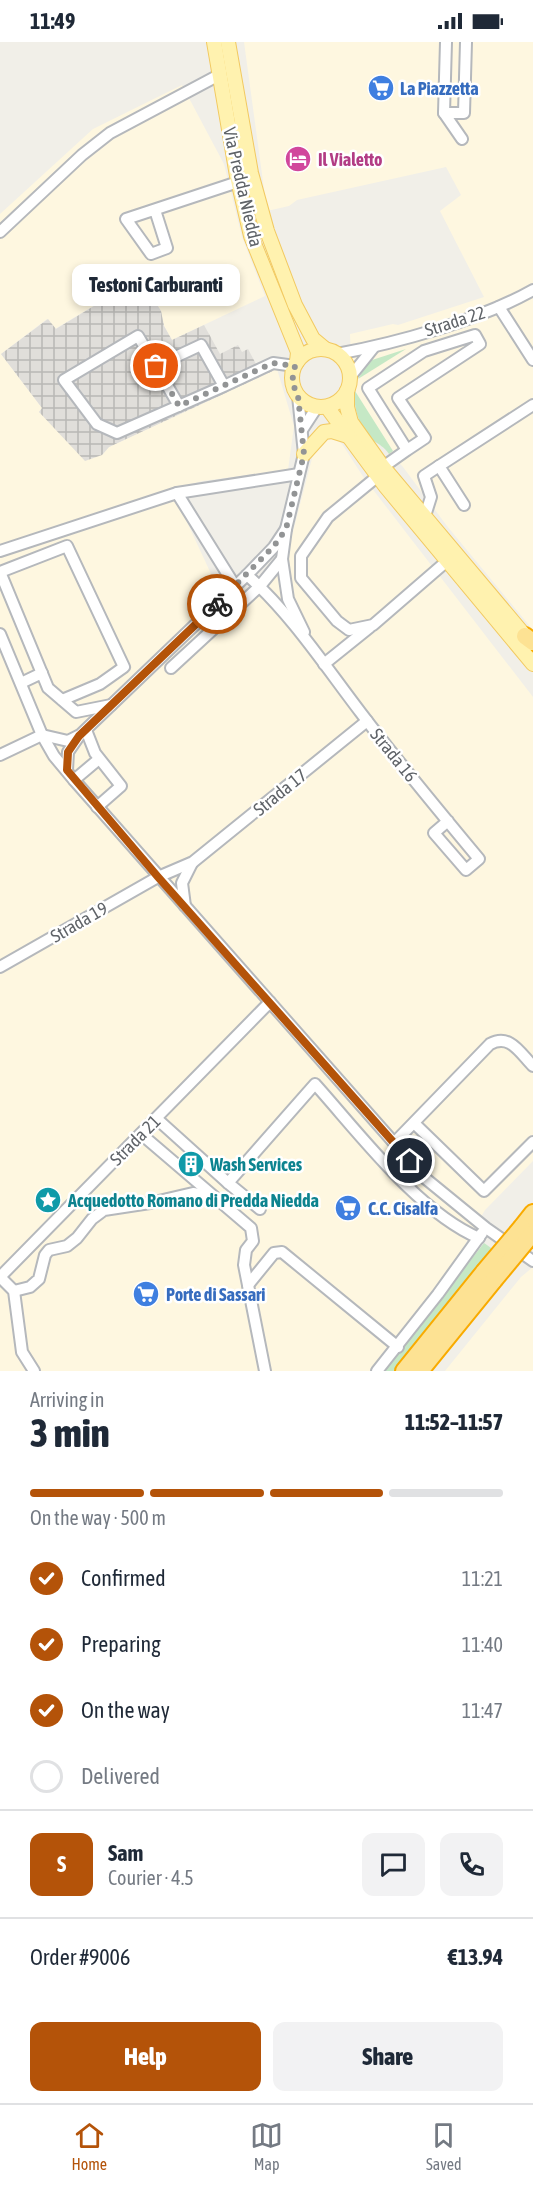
<!DOCTYPE html>
<meta charset="utf-8">
<style>
body{margin:0;font-family:"Asap Condensed",sans-serif;background:#f2f2f3;color:#1f2937;height:100vh;display:flex;flex-direction:column;font-size:22px;white-space:nowrap}
*{box-sizing:border-box;margin:0}
p{font-size:20px;color:#747a83}
.icon{flex:none;width:33px;height:33px;fill:none;stroke:currentColor;stroke-width:2;stroke-linecap:round;stroke-linejoin:round}
.map{position:relative;height:1329px;overflow:hidden}
.details{display:flex;flex-direction:column;background:#fff;flex:1}
.details>*{flex:none}
.pin{position:absolute;display:grid;place-items:center;width:51px;height:51px;color:#fff;margin:-26px;border:3px solid #fff;border-radius:50%;box-shadow:0 2px 6px #0007}
.courier{position:absolute;display:grid;place-items:center;width:60px;height:60px;margin:-30px;border:4px solid #b45309;border-radius:50%;background:#fff;color:#222;box-shadow:0 2px 8px #0007}
.bubble{position:absolute;height:42px;border-radius:12px;background:#fff;box-shadow:0 3px 9px #0003;font-size:20px;font-weight:800;line-height:42px;text-align:center}
.summary em{font-style:normal;font-weight:800}
.summary div{display:flex;flex-direction:column-reverse}
.summary{display:flex;align-items:center;justify-content:space-between;height:102px;padding:0 30px}
h1{font-size:39px;font-weight:800;line-height:45px}
.bar{display:grid;grid-template-columns:repeat(4,1fr);gap:9px 6px;align-content:center;height:72px;padding:0 30px}
.bar i{height:8px;border-radius:4px;background:#e0e1e3}
.bar .current{background:#b45309}
.bar p{grid-column:span 4}
.line{display:flex;align-items:center;gap:15px;padding:0 30px;border-top:2px solid #e0e1e3}
.line div{flex:1}
.round{display:grid;place-items:center;flex:none;width:63px;height:63px;border-radius:12px;background:#f2f2f3}
ol{padding:0 30px;list-style:none}
li{display:flex;align-items:center;gap:18px;height:66px}
li p{margin-inline-start:auto}
li .icon{padding:6px;border-radius:50%;background:#b45309;color:#fff;stroke-width:4}
li:last-child{color:#747a83}
li i{width:33px;height:33px;border:3px solid #e0e1e3;border-radius:50%}
.button{display:flex;gap:12px;margin-top:auto;padding:12px 30px}
.button a{flex:1;height:69px;border-radius:12px;background:#b45309;color:#fff;font-size:24px;font-weight:800;line-height:69px;text-align:center}
.button a+a{background:#f2f2f3;color:#1f2937}
.status{display:flex;justify-content:space-between;align-items:center;height:42px;padding:0 30px;background:#fff;direction:ltr}
.status svg{height:16px;fill:currentColor}
.menu{display:flex;justify-content:space-around;align-items:center;height:84px;border-top:2px solid #e0e1e3;background:#fff;font-size:16px;color:#747a83}
.menu a{display:grid;justify-items:center;gap:3px}
.menu .current{color:#b45309}
.map>svg:first-child{display:block}
.commercial{fill:#fef7e0}
.industrial{fill:url(#industrial-grid)}
.grass{fill:#c5e8c5}
.lines{fill:none;stroke-linecap:round;stroke-linejoin:round}
.minor-casing{stroke:#b5b8bc;stroke-width:14}
.major-casing{stroke:#f2c960;stroke-width:16}
.highway-casing{stroke:#f9ab00;stroke-width:20}
.minor{stroke:#fff;stroke-width:10}
.major{stroke:#fff2af;stroke-width:14}
.highway{stroke:#fde293;stroke-width:16}
.highway-bridge-casing{stroke:#f9ab00;stroke-width:20;stroke-linecap:butt}
.highway-bridge{stroke:#fde293;stroke-width:16}
.done{stroke:#929495;stroke-width:6;stroke-dasharray:0 10.8}
.route{stroke:#b45309;stroke-width:8}
.labels{text-anchor:middle;dominant-baseline:central;stroke-width:5;stroke-linejoin:round;paint-order:stroke}
.shop-label{font-size:18px;font-weight:bold;fill:#366cbe;stroke:#fff;text-anchor:start}
.hotel-label{font-size:18px;font-weight:bold;fill:#b23c85;stroke:#fff;text-anchor:start}
.street-label{font-size:18px;fill:#5f6368;stroke:#fff}
.culture-label{font-size:18px;font-weight:bold;fill:#0d838f;stroke:#fff;text-anchor:start}
</style>
<div class="status"><b>11:49</b><svg viewBox="0 0 49 12"><path d="M0 12V9h3v3zM5 12V6h3v6zM10 12V3h3v9zM15 12V0h3v12zM26 1h20v11H26zM47 4h2v5h-2z"/></svg></div>
<div class="map">
<svg width="533" height="1329" viewBox="0 0 533 1329">
<defs>
<pattern id="industrial-grid" width="8" height="8" patternUnits="userSpaceOnUse" patternTransform="scale(1.5)"><rect width="8" height="8" fill="#e0deda"/><path d="M0 4h8M4 0v8" fill="none" stroke="#b9b8b5"/></pattern>
</defs>
<rect width="100%" height="100%" fill="#f1efe8"/>
<g class="commercial">
<polygon points="244,0 533,0 533,588 447,484 403,425 382,402 373,399 353,360 358,337 351,318 350,292 393,282 398,283 484,255 440,169 461,153 446,125 297,158 289,164 267,169"/>
<polygon points="182,43 224,122 242,195 265,254 172,298 164,284 161,269 140,236 55,287 47,277 1,312 42,366 39,370 102,413 109,405 277,327 294,384 288,428 202,439 172,448 213,536 255,554 288,523 288,509 316,401 331,394 342,402 364,436 533,655 533,1119 485,1168 450,1228 372,1329 0,1329 0,172 93,87"/>
<polygon points="533,1225 533,1329 445,1329 521,1235"/>
</g>
<polygon class="industrial" points="140,236 161,269 164,284 172,298 204,283 220,312 238,303 242,310 248,307 256,322 271,317 277,327 109,405 102,413 85,419 39,370 42,366 1,312 48,277 56,287"/>
<g class="grass">
<polygon points="406,307 358,337 369,319"/>
<path d="M355 349 393 409 389 412C384 405 380 403 374 399 361 390 352 364 355 349Z"/>
<polygon points="484,1201 494,1208 397,1329 384,1329"/>
</g>
<g class="lines">
<defs>
<g id="minor">
<polyline points="446,0 444,71 462,97"/>
<polyline points="444,71 464,71 466,0"/>
<polyline points="155,168 167,206 151,212 126,177 238,140"/>
<polyline points="0,190 82,113 110,91 219,33"/>
<polyline points="499,265 533,318"/>
<path d="M337 312C397 301 480 278 533 248"/>
<polyline points="156,324 179,364"/>
<polyline points="350,335 374,305"/>
<polyline points="224,344 117,391 97,382 64,338 138,294 156,324 201,303 224,344 273,321 295,324"/>
<polyline points="298,354 304,412 286,487 282,517 288,557 304,590"/>
<polyline points="302,388 317,365"/>
<polyline points="383,425 407,408 368,346 424,309 475,293 480,302 398,356 425,396 407,408"/>
<polyline points="378,434 328,475 301,514 301,536 337,579 349,588 373,583 447,519"/>
<polyline points="177,451 235,544"/>
<polyline points="464,463 439,424 533,363"/>
<polyline points="425,474 431,455 424,434 439,424"/>
<polyline points="0,509 177,451 299,432"/>
<path d="M247 533C291 572 325 624 361 671 399 721 439 769 479 817L466 828 434 791 448 779"/>
<polyline points="0,592 42,693 54,714 74,738 426,1137 486,1186 533,1219"/>
<polyline points="324,622 370,585"/>
<polyline points="171,626 260,544 282,517"/>
<polyline points="21,641 42,631"/>
<polyline points="62,658 100,642 124,625 67,504 0,530 48,646 76,670 111,663"/>
<polyline points="86,688 95,711 121,744 97,765"/>
<polyline points="0,713 42,693 68,699 78,694"/>
<polyline points="67,728 68,710 79,694 247,533 274,505 286,487"/>
<polyline points="74,738 99,717"/>
<polyline points="185,864 182,841 192,821"/>
<polyline points="0,925 158,835 193,820 367,679"/>
<path d="M157 1077 228 1141 315 1042C359 1091 418 1170 479 1196"/>
<polyline points="415,1082 484,1149 533,1100"/>
<polyline points="141,1092 251,1186 253,1199 246,1208 244,1223 265,1329"/>
<path d="M394 1101 490 1002C510 991 520 1011 533 1024"/>
<polyline points="228,1141 260,1167"/>
<polyline points="0,1235 270,960"/>
<polyline points="0,1235 14,1249 22,1310 34,1329"/>
<polyline points="248,1243 274,1211 282,1210 398,1305"/>
<polyline points="14,1249 30,1245 39,1237 45,1213 49,1208 67,1204 77,1196 92,1177 104,1168 150,1161 193,1151 212,1154"/>
<polyline points="377,1329 438,1252 482,1191"/>
</g>
<g id="major">
<polyline points="214,0 237,134 251,194 298,310 297,320"/>
<polyline points="228,0 251,131 267,189 295,263 313,297 325,307"/>
<circle cx="321" cy="336" r="29"/>
<polyline points="347,349 347,365 351,380 383,425 531,601"/>
<polyline points="327,365 386,445 533,622"/>
<polyline points="304,412 324,390 332,389 348,394"/>
</g>
<g id="highway">
<polyline points="525,594 533,600"/>
<polyline points="522,1185 533,1171"/>
<polyline points="404,1329 484,1230"/>
<polyline points="420,1329 494,1238"/>
</g>
</defs>
<use href="#minor" class="minor-casing"/>
<use href="#major" class="major-casing"/>
<use href="#highway" class="highway-casing"/>
<use href="#minor" class="minor"/>
<use href="#major" class="major"/>
<use href="#highway" class="highway"/>
<defs>
<g id="highway-bridge">
<polyline points="484,1230 522,1185"/>
<polyline points="494,1238 532,1192"/>
</g>
</defs>
<use href="#highway-bridge" class="highway-bridge-casing"/>
<use href="#highway-bridge" class="highway-bridge"/>
</g>
<g class="lines">
<polyline class="done" points="156,324 179,364 273,321 295,324 292,340 298,354 304,412 286,487 274,504 217,562"/>
<polyline class="route" points="217,562 79,694 68,710 67,728 158,835 410,1119"/>
</g>
<defs>
<symbol id="supermarket-disc" viewBox="-11 -11 22 22"><circle r="9.5" fill="#3f7fe0" stroke="#fff"/><path d="M-6-5.5h2.5l.6 2H6L4.5 2H-2.5L-4.4-4H-6ZM-1.5 3.2a1.3 1.3 0 1 0 .1 0ZM3 3.2a1.3 1.3 0 1 0 .1 0Z" fill="#fff"/></symbol>
<symbol id="hotel-disc" viewBox="-11 -11 22 22"><circle r="9.5" fill="#d1479c" stroke="#fff"/><path d="M-6-4.5h1.5V1H6V5H4.5V3h-9V5H-6ZM-4 0a1.8 1.8 0 1 1 3.6 0ZM.5 0V-2.5h3Q6-2.5 6 0Z" fill="#fff"/></symbol>
<symbol id="building-disc" viewBox="-11 -11 22 22"><circle r="9.5" fill="#0f9aa8" stroke="#fff"/><path d="M-4-6H4V6H1V3H-1V6H-4ZM-2.5-4.3h1.7v1.8h-1.7ZM.8-4.3h1.7v1.8H.8ZM-2.5-1h1.7V.8h-1.7ZM.8-1h1.7V.8H.8Z" fill="#fff"/></symbol>
<symbol id="sight-disc" viewBox="-11 -11 22 22"><circle r="9.5" fill="#0f9aa8" stroke="#fff"/><path d="M0-6L1.8-2.2L6-1.7L2.9 1.2L3.7 5.4L0 3.3L-3.7 5.4L-2.9 1.2L-6-1.7L-1.8-2.2Z" fill="#fff"/></symbol>
</defs>
<g fill-rule="evenodd">
<use href="#supermarket-disc" x="366" y="31" width="30" height="30"/>
<use href="#hotel-disc" x="283" y="102" width="30" height="30"/>
<use href="#building-disc" x="176" y="1107" width="30" height="30"/>
<use href="#sight-disc" x="33" y="1143" width="30" height="30"/>
<use href="#supermarket-disc" x="333" y="1151" width="30" height="30"/>
<use href="#supermarket-disc" x="131" y="1237" width="30" height="30"/>
</g>
<g class="labels">
<g class="shop-label">
<text x="400" y="46">La Piazzetta</text>
<text x="368" y="1166">C.C. Cisalfa</text>
<text x="166" y="1252">Porte di Sassari</text>
</g>
<g class="hotel-label">
<text x="318" y="117">Il Vialetto</text>
</g>
<g class="street-label">
<text transform="translate(243 145) rotate(77)">Via Predda Niedda</text>
<text transform="translate(455 279) rotate(-18)">Strada 22</text>
<text transform="translate(394 713) rotate(51)">Strada 16</text>
<text transform="translate(280 750) rotate(-39)">Strada 17</text>
<text transform="translate(79 880) rotate(-30)">Strada 19</text>
<text transform="translate(135 1098) rotate(-45)">Strada 21</text>
</g>
<g class="culture-label">
<text x="210" y="1122">Wash Services</text>
<text x="68" y="1158">Acquedotto Romano di Predda Niedda</text>
</g>
</g>
</svg>
<div class="pin" style="left:156px;top:324px;background:#ea580c"><svg class="icon" aria-label="bag" viewBox="0 0 24 24"><path d="M5 8h14l-1 12H6zM9 8a3 3 0 0 1 6 0"/></svg></div>
<div class="pin" style="left:410px;top:1119px;background:#1f2937"><svg class="icon" aria-label="home" viewBox="0 0 24 24"><path d="M3 11l9-7 9 7M6 9v11h12V9"/></svg></div>
<div class="courier" style="left:217px;top:562px"><svg class="icon" aria-label="bike" viewBox="0 0 24 24"><circle cx="6" cy="16" r="4"/><circle cx="18" cy="16" r="4"/><path d="M6 16l4-8h5l3 8M10 8l3 8H6M13 5h3"/></svg></div>
<div class="bubble" style="left:72px;top:222px;width:168px">Testoni Carburanti</div>
</div>
<section class="details">
<div class="summary"><div><h1>3 min</h1><p>Arriving in</p></div><em>11:52–11:57</em></div>
<div class="bar"><i class="current"></i><i class="current"></i><i class="current"></i><i></i><p>On the way · 500 m</p></div>
<ol>
<li><svg class="icon" aria-label="check" viewBox="0 0 24 24"><path d="M5 12l5 5 9-10"/></svg>Confirmed<p>11:21</p></li>
<li><svg class="icon" aria-label="check" viewBox="0 0 24 24"><path d="M5 12l5 5 9-10"/></svg>Preparing<p>11:40</p></li>
<li><svg class="icon" aria-label="check" viewBox="0 0 24 24"><path d="M5 12l5 5 9-10"/></svg>On the way<p>11:47</p></li>
<li><i></i>Delivered</li>
</ol>
<div class="line" style="height:108px"><b class="round" style="background:#b45309;color:#fff">S</b><div><b>Sam</b><p>Courier · 4.5</p></div><a class="round"><svg class="icon" aria-label="chat" viewBox="0 0 24 24"><path d="M4 5h16v11H9l-5 4z"/></svg></a><a class="round"><svg class="icon" aria-label="phone" viewBox="0 0 24 24"><path d="M5 4h4l2 5-3 2q2 4 5 5l2-3 5 2v4C11 20 4 13 5 4z"/></svg></a></div>
<div class="line" style="height:78px"><div>Order #9006</div><b>€13.94</b></div>
<div class="button"><a>Help</a><a>Share</a></div>
</section>
<nav class="menu">
<a class="current"><svg class="icon" aria-label="home" viewBox="0 0 24 24"><path d="M3 11l9-7 9 7M6 9v11h12V9"/></svg>Home</a>
<a><svg class="icon" aria-label="map" viewBox="0 0 24 24"><path d="M3 6l6-2 6 2 6-2v14l-6 2-6-2-6 2zM9 4v14M15 6v14"/></svg>Map</a>
<a><svg class="icon" aria-label="saved" viewBox="0 0 24 24"><path d="M7 4h10v16l-5-4-5 4z"/></svg>Saved</a>
</nav>
